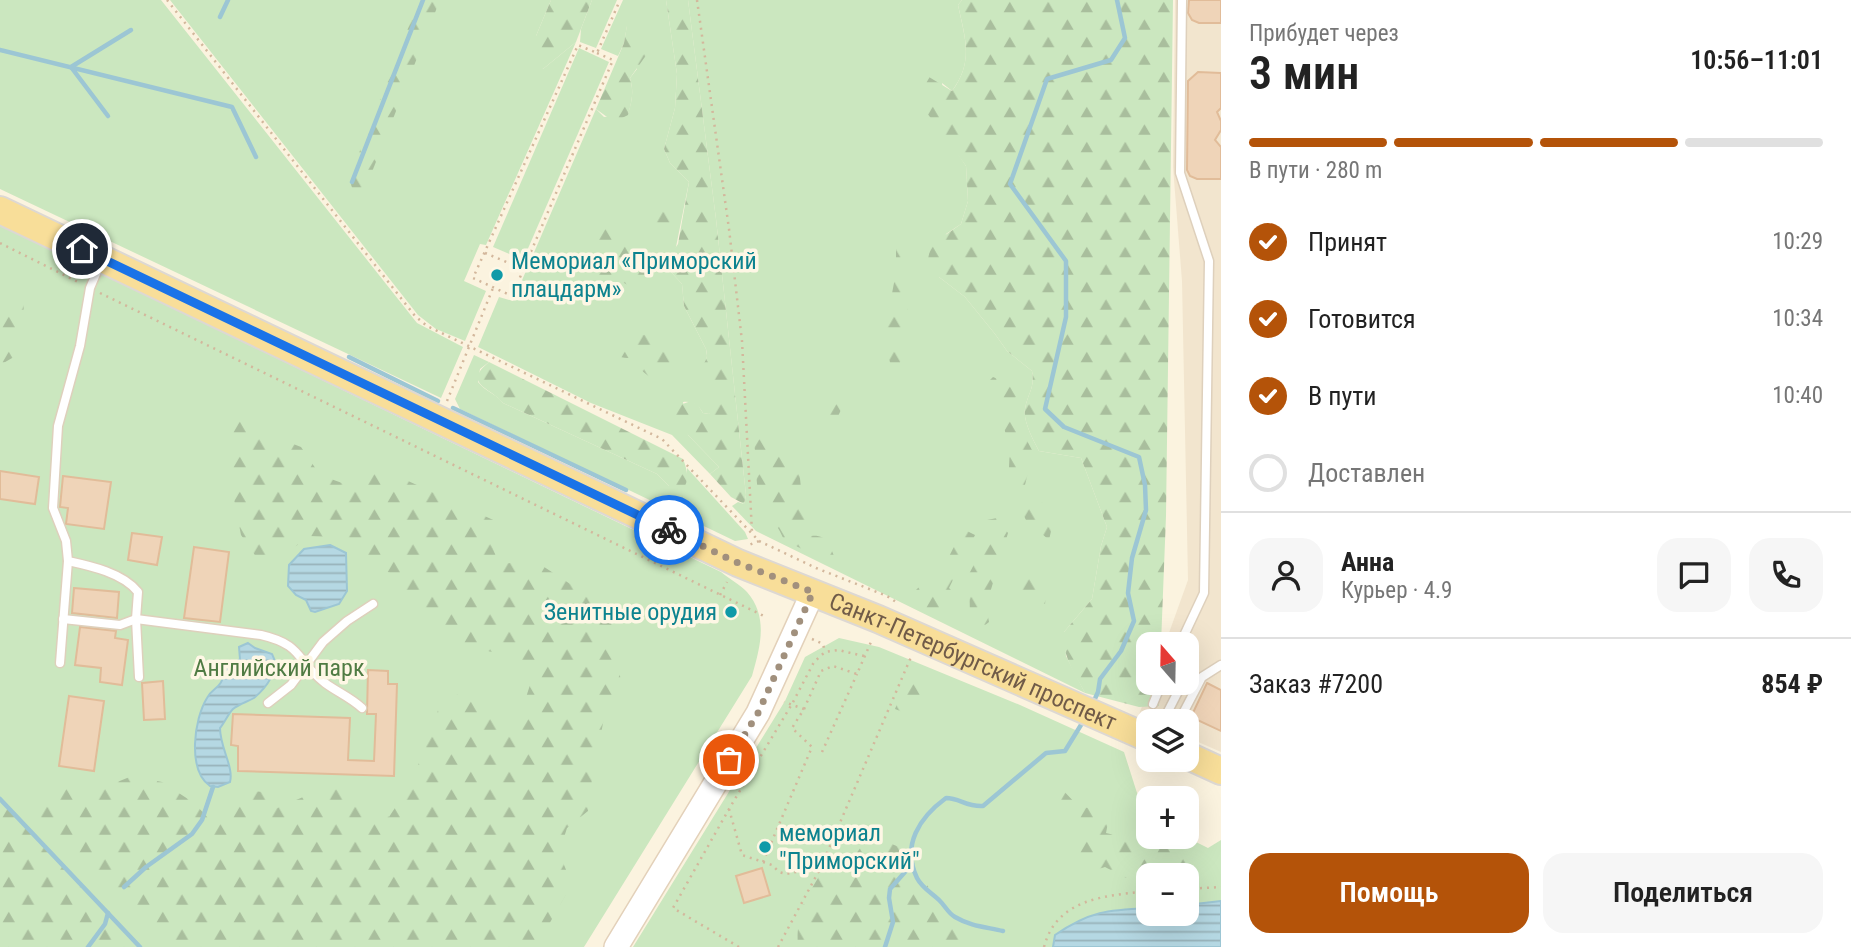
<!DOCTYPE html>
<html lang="ru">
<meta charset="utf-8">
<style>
body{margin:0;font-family:"Roboto Condensed",sans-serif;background:#f6f6f6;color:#222;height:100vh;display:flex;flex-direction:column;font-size:26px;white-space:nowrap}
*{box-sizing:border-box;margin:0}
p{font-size:23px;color:#767676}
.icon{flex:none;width:38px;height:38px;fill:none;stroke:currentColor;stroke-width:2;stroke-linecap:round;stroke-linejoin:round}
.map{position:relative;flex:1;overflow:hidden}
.details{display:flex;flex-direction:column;background:#fff;width:630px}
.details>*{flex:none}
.needle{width:46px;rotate:340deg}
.fabs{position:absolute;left:1136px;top:632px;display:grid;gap:14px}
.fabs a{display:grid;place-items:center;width:63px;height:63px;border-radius:14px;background:#fff;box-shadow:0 7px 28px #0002;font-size:35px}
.pin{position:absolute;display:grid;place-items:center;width:60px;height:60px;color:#fff;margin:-30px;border:4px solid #fff;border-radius:50%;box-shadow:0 2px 7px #0007}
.courier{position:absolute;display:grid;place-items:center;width:70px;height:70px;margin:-35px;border:5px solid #1a73e8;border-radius:50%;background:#fff;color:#222;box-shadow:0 2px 9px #0007}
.head em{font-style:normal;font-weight:600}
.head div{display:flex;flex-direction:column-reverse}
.head{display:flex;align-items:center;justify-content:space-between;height:119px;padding:0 28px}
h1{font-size:46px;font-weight:600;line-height:52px}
.bar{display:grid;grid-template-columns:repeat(4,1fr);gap:10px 7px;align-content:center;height:84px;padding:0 28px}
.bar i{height:9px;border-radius:5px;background:#e0e0e0}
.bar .on{background:#b45309}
.bar p{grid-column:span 4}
.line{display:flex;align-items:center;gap:18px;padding:0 28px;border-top:2px solid #e0e0e0}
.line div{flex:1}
.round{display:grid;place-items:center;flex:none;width:74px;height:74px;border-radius:21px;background:#f6f6f6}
ol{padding:0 28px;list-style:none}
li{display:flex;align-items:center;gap:21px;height:77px}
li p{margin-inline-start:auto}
li .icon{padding:7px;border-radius:50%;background:#b45309;color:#fff;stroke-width:4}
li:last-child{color:#767676}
li i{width:38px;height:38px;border:4px solid #e0e0e0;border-radius:50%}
.primary-button{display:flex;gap:14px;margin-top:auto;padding:14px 28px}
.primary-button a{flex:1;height:80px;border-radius:21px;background:#b45309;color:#fff;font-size:28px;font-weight:600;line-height:80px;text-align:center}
.primary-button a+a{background:#f6f6f6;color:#222}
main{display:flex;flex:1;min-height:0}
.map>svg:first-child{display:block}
.residential{fill:#f2e5ce}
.green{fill:#cbe7bf;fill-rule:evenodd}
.forest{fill:url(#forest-firs)}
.water{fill:url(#water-rules);stroke:#9cc6d4;stroke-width:2}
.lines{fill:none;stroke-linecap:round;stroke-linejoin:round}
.stream{stroke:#9cc6d4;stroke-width:4.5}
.building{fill:#efd4b8;stroke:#e1bc99;stroke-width:2}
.service-casing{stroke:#ded0bc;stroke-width:11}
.secondary-casing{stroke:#e3d1ba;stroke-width:26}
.primary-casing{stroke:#ddd8d3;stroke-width:30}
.path{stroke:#d3b79c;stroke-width:2.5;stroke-dasharray:2 5;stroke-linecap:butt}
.service{stroke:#fff;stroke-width:8}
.secondary{stroke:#fff;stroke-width:23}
.primary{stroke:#f8de99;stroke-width:26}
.done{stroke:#a1907d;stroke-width:7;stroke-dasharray:0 12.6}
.route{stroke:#1a73e8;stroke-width:9}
.culture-dot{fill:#0f9aa8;stroke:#fef7e5;stroke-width:2.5}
.labels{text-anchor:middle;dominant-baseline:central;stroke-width:7;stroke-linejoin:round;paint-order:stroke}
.culture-label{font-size:24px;fill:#0d838f;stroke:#fef7e5;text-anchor:start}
.street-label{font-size:24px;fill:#705b48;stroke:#fef7e5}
.park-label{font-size:24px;fill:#4f7b43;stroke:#fef7e5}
</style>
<main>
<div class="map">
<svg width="1221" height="947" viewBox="0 0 1221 947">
<defs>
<pattern id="forest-firs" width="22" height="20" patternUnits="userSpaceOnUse" patternTransform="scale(1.75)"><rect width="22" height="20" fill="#cbe7bf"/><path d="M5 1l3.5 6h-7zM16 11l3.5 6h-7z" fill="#a9be9d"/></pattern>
<pattern id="water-rules" width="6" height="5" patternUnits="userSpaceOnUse" patternTransform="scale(1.75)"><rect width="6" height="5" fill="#b5d8e3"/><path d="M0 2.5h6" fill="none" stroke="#98b2ba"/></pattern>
</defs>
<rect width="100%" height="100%" fill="#fbf3df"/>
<polygon class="residential" points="1175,0 1221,0 1221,752 1187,737 1186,721 1149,721 1138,717 1151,683 1186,682 1186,644 1165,644 1188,580 1182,281 1173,167"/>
<g class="green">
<polygon points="0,0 161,0 417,323 463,347 441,398 0,189"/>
<polygon points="170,0 551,0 536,36 543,69 576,42 486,245 480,244 464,281 486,291 465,341 436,329 418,315"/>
<polygon points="592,0 617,0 596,48 580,42 581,29"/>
<path d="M623 0H666L677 74 675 108 664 149 670 163 689 182 671 272 682 284 684 306 706 349 707 356 705 364 712 389 714 411 709 414 703 413C698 405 694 401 683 402L688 435 719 467 710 474 672 435 591 403 478 347 499 297 513 301 596 109 604 117 628 114C632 101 634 92 630 78L637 69 627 26 624 43 618 56 601 49Z"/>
<path d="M688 0H962L958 5C965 38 974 62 952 91L942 83 948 139 966 166 968 201 961 224 946 234 939 277 965 297 995 334 1007 351 1032 371C1035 389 1028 392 1025 409 1023 421 1033 440 1039 451L1081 458 1107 527 1101 546 1092 599 1064 632 1066 656 1085 693 756 531 732 506 738 502 744 504 746 495 716 219Z"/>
<polygon points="579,48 609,62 523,260 493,247"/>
<path d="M0 225 721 572C729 579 741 585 747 592 769 617 760 648 752 676L584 947H0Z"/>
<path d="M474 355 489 362 480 369 478 382C486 392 494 392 503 403L657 474 669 486 687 478V468L745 532 748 539 735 541 460 409 455 399Z"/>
<path d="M839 638 879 647 1020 705 1124 752 1144 815 1148 817V836L1186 837 1208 848 1221 840V947H633L785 701 805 657ZM1148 875H1186V914H1148Z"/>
</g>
<g class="forest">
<path d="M419 0H440L364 192 359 195C352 190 350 185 350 176Z"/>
<polygon points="551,0 592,0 576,42 543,69 535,63 536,36"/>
<path d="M666 0H688L716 219 746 495 744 504 731 497 710 474 719 467 688 435 675 415 677 406 691 401 698 405 703 413 709 414 713 410 711 389 698 374V369C706 363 708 358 706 349L684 306 682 284 671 272 669 257 678 244 689 182 670 163 664 149 675 108 677 74Z"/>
<path d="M962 0H1173L1166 516 1161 644H1148V682L1159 683V706L1139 707 1085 693C1075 674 1061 654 1064 632L1092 599 1101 546 1107 527 1081 458 1039 451C1033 440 1023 421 1025 409 1028 392 1035 389 1032 371L1007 351 995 334 965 297 939 277 928 259 931 245 961 224 968 201 966 166 927 113 919 92 929 77 952 91C974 62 965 37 958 5Z"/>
<path d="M627 25 639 31 649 42 647 54 630 78C634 92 632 101 628 115L614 122 596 109 624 43Z"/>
<path d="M666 204C674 214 677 228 667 237L654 234C642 218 646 206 666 204Z"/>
<path d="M610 216 616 219 630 247 645 258 652 278C643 301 633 285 619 281 608 278 600 279 590 272L588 255 602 234 606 218Z"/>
<polygon points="901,234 909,288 904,348 897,374 891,365 883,342 896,272 896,236"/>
<polygon points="0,295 24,305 19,354 0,365"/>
<path d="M624 335C634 336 648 333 658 337 678 346 675 415 631 358 622 358 615 357 610 348L616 340Z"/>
<path d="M489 362 683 459C687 469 690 480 683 489L669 486 657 474 503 403C490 387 462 384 489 362Z"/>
<path d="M993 377 1012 385 1017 395 1011 405C996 406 990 395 988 382Z"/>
<path d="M842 384 849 393 831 431C828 428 824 425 824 422 821 411 834 391 842 384Z"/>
<polygon points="1008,416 1016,420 1033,452 1024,489 1014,494 1008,487 1010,447 1002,422"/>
<path d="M243 417 265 433 301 447 320 475 342 483 371 464 502 524 490 541 499 564 535 561 587 595 618 629V657L622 694 604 718 592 780 588 811 567 828 559 853 572 884 536 947H164L31 808 44 788 65 779 100 789 132 776 162 782 194 803 214 824 241 790 264 792 277 808 327 787 363 796 389 817C414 781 429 742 441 700L469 691 497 712 519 719 530 685 509 655 449 644 410 610 399 576 364 564 338 537 309 536 282 557 263 567 241 535 232 489 226 435Z"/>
<path d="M760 436 769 438 776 444 799 469 803 507 810 536C827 534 829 544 835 558L830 563 784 540C777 522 762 509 758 489 755 475 757 459 754 444L755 437Z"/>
<path d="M1025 496C1039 495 1046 506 1054 518L1049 540 1026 520 1020 508Z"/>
<polygon points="997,518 1008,533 986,606 989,622 984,626 976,625 970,615 969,574 979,555 987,520"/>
<path d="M963 529 975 535 949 588 956 595 957 604C943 616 925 614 911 602V595L919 587 934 586Z"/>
<path d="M1025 559C1045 570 1048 581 1045 604 1019 594 1010 584 1025 559Z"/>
<polygon points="910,672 928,683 929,697 921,712 911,715 895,709"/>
<path d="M1057 784 1079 807 1090 808 1098 801 1110 812 1106 833 1127 838 1143 827 1148 830V836L1161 837 1212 860 1214 869 1204 876 1187 878 1186 875C1166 875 1144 871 1126 878L1105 867 1089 872C1072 858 1079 844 1076 825L1061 820 1049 800V785Z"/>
<polygon points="0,796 139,947 0,947"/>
<path d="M887 842 899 847 928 886 930 897 939 913 951 924 982 937 976 946 906 947 888 938 882 947H798C796 912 804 902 821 873L833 881H836L861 847Z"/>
</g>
<g class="water">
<polygon points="330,545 346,553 347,591 339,604 315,612 311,611 306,600 296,595 288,586 289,565 304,549"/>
<path d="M248 643 255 648 272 654C281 669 266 688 254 698 247 702 239 704 233 709 228 714 225 722 220 728 220 748 234 767 230 782L218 787 210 786C187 770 194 719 207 698 214 685 222 690 224 671L240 659 239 647Z"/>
<path d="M1221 901V947H1053L1055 935C1090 911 1108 910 1148 908V914H1186L1187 905Z"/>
</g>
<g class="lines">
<g class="stream">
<polyline points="220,17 228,0"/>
<polyline points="0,50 232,107 256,157"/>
<polyline points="108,116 71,67 131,30"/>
<polyline points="352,182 423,0"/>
<polyline points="349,357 438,401"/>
<polyline points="453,408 626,490"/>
<polyline points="1093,703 1098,692 1100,679 1121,651 1134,621 1128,593 1132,558 1146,510 1145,485 1139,457 1064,427 1045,409 1066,317 1066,261 1010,184 1047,79 1111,60 1125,38 1117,0"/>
<polyline points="0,799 140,947"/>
<polyline points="124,887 146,867 192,834 202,820 213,787"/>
<path d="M1003 931C986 927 970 926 955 917 948 913 946 907 940 901 933 894 922 888 917 878 901 845 920 817 946 798 960 798 966 807 983 806L1046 753 1065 751 1084 720"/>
<polyline points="88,947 105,924 108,913"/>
<polyline points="885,947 893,922 889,898 890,889 912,864"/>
</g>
</g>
<g class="building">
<polygon points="1189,0 1221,0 1221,23 1199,23 1192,20 1188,13"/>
<polygon points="1198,72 1221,73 1221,108 1217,112 1221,121 1221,130 1215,140 1221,147 1221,179 1197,179 1190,176 1187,170 1188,81"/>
<polygon points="0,471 39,477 35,504 0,499"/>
<polygon points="63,476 111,482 104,529 66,524 68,508 60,507"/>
<polygon points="132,533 162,537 157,565 128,560"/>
<polygon points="194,547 229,552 220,622 184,618"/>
<polygon points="74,588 119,592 117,618 72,613"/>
<polygon points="80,627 116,631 115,638 128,640 122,685 100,682 101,668 75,665"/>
<polygon points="368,670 388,671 388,684 397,684 394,776 238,771 238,746 231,745 233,714 350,718 348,760 374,761 376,714 367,714"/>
<polygon points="163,681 165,719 144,720 142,683"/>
<polygon points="1207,683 1221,690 1221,731 1191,717"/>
<polygon points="69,696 104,701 94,771 59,766"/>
<polygon points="762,868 770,895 744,903 736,876"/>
</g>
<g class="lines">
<defs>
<g id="service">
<path d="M101 262 90 288 80 346 58 426 53 508 66 541 68 561C91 566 123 573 138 592L136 619 139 677"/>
<path d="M63 619 120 625 136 619 261 635C304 645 295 660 325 683 337 692 350 697 362 708"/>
<polyline points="1180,644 1204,593 1209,261 1180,173 1182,0"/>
<polyline points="60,663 68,561"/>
<polyline points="1186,676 1187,676"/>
<polyline points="268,703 291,685 323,642 347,621 373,604"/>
<polyline points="1153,704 1162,682"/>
<polyline points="1163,721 1183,682"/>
<polyline points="1179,721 1202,677 1221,665"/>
</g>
<polyline id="secondary" points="616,947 758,713 813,592"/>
<g id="primary">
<path id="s1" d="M0 210 738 563 878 619 1148 738"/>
<polyline points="1186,755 1221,771"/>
</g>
</defs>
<use href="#service" class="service-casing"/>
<use href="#secondary" class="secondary-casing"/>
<use href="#primary" class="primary-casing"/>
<g class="path">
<polyline points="167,0 415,316 427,326 662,439 759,541 749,545"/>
<polyline points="697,0 729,229 742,341 752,532"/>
<polyline points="597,53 613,60 512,296 473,278 578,45 597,53 620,0"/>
<polyline points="0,243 78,282"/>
<polyline points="485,253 523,269"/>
<polyline points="100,293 764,616"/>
<polyline points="447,401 493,288"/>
<polyline points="759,541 816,568 887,596 899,604"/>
<polyline points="720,595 727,582"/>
<polyline points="812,639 823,644 825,652"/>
<polyline points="804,709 821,671 833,666 857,674 871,642"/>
<polyline points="822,752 857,674"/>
<polyline points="729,809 742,855 772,865 779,872 786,874 821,867 911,657"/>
<polyline points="763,862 812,747 792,728 804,709 784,702"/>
<polyline points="1186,889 1221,887"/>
<polyline points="739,947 673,908 729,809 792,704 814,662 825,652 838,650 864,656"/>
<polyline points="778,947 821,867"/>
<path d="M1044 947C1057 898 1105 896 1148 891"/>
</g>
<use href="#service" class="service"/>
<use href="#secondary" class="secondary"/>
<use href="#primary" class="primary"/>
</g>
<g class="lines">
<polyline class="done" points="669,530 738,563 813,592 758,713 729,760"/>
<polyline class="route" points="82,249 669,530"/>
</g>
<g class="culture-dot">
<circle cx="497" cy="275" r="7"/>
<circle cx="731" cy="612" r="7"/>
<circle cx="765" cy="847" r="7"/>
</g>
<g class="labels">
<g class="culture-label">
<text x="511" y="261">Мемориал «Приморский<tspan x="511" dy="28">плацдарм»</tspan></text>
<text x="717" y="612" text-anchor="end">Зенитные орудия</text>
<text x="779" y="833">мемориал<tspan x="779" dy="28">"Приморский"</tspan></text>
</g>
<g class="street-label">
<text stroke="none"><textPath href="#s1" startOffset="1073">Санкт-Петербургский проспект</textPath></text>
</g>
<g class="park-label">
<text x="279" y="668">Английский парк</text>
</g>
</g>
</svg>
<div class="fabs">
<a><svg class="needle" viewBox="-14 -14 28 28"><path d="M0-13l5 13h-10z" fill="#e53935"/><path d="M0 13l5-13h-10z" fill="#767676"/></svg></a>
<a><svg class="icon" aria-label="layers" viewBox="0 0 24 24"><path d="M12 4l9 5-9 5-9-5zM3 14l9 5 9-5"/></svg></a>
<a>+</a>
<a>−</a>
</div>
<div class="pin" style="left:729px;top:760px;background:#ea580c"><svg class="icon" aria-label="bag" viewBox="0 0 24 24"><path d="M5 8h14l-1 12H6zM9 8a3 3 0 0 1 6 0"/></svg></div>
<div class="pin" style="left:82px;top:249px;background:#1f2937"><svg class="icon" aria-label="home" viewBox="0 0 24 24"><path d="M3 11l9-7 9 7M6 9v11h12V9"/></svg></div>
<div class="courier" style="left:669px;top:530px"><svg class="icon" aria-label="bike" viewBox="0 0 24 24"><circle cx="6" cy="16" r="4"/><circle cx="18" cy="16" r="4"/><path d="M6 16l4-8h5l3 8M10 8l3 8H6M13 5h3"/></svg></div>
</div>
<section class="details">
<div class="head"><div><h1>3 мин</h1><p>Прибудет через</p></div><em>10:56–11:01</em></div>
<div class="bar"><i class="on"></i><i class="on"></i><i class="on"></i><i></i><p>В пути · 280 m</p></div>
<ol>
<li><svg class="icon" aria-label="check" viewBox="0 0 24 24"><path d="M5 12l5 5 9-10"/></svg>Принят<p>10:29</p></li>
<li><svg class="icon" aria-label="check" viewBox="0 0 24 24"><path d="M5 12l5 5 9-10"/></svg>Готовится<p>10:34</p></li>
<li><svg class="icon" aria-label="check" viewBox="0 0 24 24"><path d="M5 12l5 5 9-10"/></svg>В пути<p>10:40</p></li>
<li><i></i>Доставлен</li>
</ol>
<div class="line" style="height:126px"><a class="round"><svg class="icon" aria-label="person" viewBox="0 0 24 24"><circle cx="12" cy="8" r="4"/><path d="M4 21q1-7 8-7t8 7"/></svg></a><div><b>Анна</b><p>Курьер · 4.9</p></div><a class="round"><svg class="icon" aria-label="chat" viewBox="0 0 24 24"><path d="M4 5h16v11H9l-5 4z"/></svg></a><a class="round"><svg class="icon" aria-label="phone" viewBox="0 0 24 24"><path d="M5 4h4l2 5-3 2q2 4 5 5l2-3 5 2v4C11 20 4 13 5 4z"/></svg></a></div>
<div class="line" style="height:91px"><div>Заказ #7200</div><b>854 ₽</b></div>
<div class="primary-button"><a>Помощь</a><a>Поделиться</a></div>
</section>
</main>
